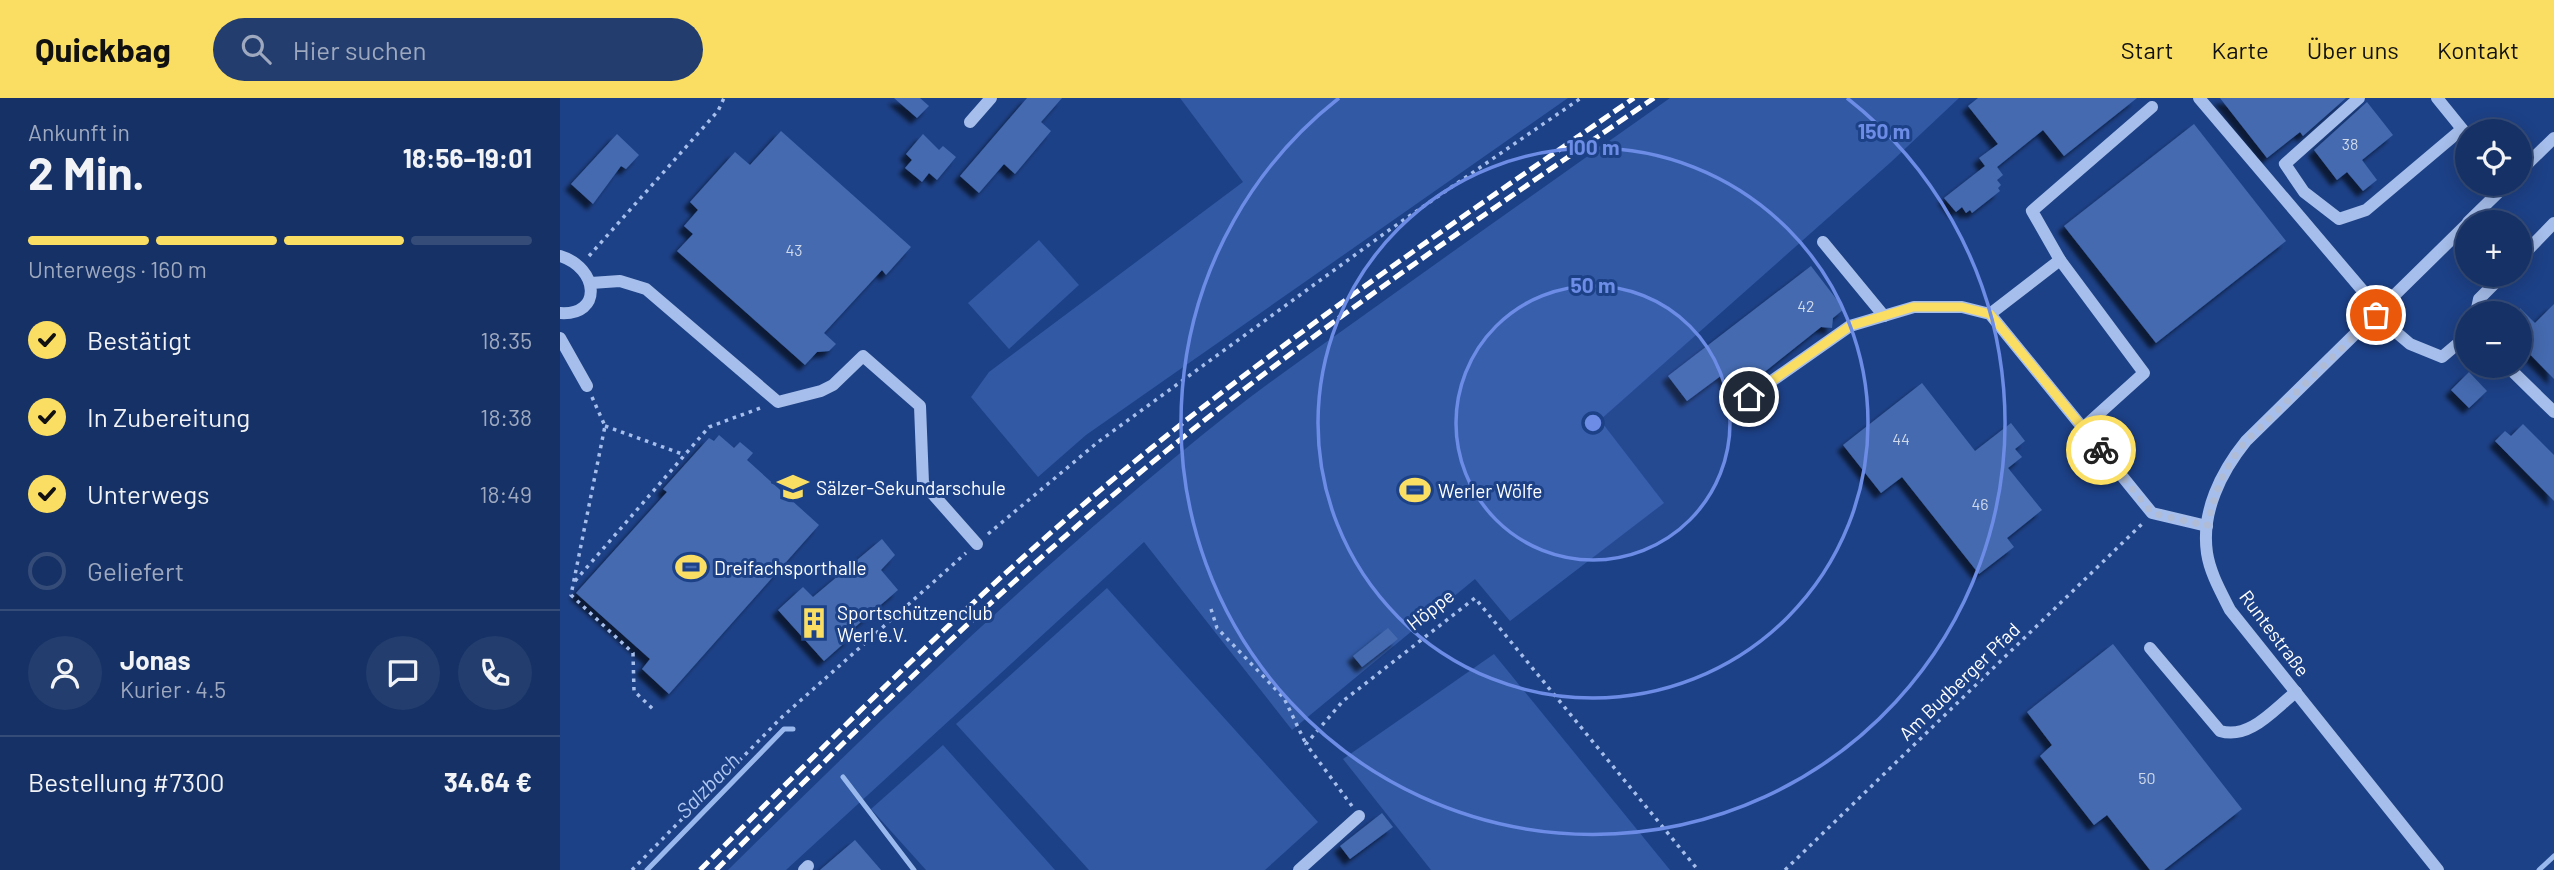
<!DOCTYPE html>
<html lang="de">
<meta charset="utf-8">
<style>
body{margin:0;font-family:Barlow,sans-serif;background:#233d6e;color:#f1f3f6;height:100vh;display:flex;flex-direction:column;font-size:26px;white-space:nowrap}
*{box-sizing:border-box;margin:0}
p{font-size:23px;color:#9ea9bf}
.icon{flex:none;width:38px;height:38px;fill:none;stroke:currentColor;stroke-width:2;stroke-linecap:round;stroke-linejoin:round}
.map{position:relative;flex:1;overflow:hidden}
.side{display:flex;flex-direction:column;background:#163165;width:560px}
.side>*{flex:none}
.tools{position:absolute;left:1895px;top:21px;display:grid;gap:14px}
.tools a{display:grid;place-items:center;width:77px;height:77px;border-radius:50%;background:#163165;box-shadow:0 4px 18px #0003,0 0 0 2px #354c79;font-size:35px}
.pin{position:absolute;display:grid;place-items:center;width:60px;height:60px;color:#fff;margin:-30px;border:4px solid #fff;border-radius:50%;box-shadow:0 2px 7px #0007}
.courier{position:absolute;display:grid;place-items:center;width:70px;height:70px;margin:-35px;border:5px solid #fade64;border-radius:50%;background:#fff;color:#222;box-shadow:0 2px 9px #0007}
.head em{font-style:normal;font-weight:700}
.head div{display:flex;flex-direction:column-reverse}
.head{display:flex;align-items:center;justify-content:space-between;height:119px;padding:0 28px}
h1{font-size:46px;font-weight:700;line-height:52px}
.bar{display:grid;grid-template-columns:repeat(4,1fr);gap:10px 7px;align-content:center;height:84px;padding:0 28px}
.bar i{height:9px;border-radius:5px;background:#354c79}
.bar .on{background:#fade64}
.bar p{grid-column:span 4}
.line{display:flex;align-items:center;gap:18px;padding:0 28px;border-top:2px solid #354c79}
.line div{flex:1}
.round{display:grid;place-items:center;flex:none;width:74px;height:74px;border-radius:37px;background:#233d6e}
ol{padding:0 28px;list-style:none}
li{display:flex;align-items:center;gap:21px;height:77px}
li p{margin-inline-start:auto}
li .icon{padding:7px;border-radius:50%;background:#fade64;color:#111;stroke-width:4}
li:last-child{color:#9ea9bf}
li i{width:38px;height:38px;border:4px solid #354c79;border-radius:50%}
header{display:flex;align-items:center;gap:42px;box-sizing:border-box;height:98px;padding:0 35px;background:#fade64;color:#111}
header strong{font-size:33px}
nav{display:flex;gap:38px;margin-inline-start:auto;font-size:24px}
.search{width:490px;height:63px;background:#233d6e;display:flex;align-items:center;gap:18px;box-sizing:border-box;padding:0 24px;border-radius:38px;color:#9ea9bf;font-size:26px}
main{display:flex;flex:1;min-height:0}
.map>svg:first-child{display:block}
.green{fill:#3159a4}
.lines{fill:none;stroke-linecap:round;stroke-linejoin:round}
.stream{stroke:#99b8ed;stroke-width:5}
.building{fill:#456aaf;filter:url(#shadow)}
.path{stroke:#a6beeb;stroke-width:3.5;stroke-dasharray:3.5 5;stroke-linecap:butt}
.minor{stroke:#a6beeb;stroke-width:12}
.rail{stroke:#fff;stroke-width:5;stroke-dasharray:12 5;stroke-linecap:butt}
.done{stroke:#b0bcd5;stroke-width:7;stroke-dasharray:0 12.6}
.route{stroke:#fade64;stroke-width:9}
.ring{fill:none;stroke:#6c8ce6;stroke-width:3.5}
.labels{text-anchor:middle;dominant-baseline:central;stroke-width:6;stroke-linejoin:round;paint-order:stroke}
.number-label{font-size:16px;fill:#d0daeb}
.poi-label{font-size:19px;fill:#fff;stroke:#1d4187;text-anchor:start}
.street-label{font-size:19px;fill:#fff;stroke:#1d4187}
.water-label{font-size:21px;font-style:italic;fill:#b1c9f2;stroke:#1d4187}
.centre{fill:#6c8ce6;stroke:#1d4187;stroke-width:3.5}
.ring-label{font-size:21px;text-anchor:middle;font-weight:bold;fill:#6c8ce6;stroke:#1d4187;stroke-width:6;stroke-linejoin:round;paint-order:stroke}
</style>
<header>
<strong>Quickbag</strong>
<div class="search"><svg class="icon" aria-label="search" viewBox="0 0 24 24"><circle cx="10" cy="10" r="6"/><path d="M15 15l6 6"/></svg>Hier suchen</div>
<nav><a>Start</a><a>Karte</a><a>Über uns</a><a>Kontakt</a></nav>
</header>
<main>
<section class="side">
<div class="head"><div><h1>2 Min.</h1><p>Ankunft in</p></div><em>18:56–19:01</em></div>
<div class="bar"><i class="on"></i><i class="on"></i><i class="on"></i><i></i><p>Unterwegs · 160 m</p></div>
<ol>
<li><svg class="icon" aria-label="check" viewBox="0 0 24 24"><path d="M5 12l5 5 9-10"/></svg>Bestätigt<p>18:35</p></li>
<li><svg class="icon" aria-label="check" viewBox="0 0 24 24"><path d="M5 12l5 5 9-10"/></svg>In Zubereitung<p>18:38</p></li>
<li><svg class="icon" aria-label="check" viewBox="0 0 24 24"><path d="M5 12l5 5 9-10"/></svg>Unterwegs<p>18:49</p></li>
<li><i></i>Geliefert</li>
</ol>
<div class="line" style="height:126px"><a class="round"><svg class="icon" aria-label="person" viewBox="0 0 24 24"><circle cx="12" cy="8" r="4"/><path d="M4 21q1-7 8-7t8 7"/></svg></a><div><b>Jonas</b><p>Kurier · 4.5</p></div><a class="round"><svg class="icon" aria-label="chat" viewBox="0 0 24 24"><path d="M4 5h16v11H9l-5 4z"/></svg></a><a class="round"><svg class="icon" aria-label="phone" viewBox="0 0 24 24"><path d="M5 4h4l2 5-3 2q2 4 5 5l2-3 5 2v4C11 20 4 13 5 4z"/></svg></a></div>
<div class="line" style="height:91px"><div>Bestellung #7300</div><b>34.64 €</b></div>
</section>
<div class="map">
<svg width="1994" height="772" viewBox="0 0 1994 772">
<defs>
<filter id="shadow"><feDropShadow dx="-6" dy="6" stdDeviation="2" flood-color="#0009"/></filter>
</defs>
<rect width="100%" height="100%" fill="#1d4187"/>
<g class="green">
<polygon points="620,0 1008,0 526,337 478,379 411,299 429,274 683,84"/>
<path d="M1110 0H1399L1331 64 1040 322 1104 405 950 523 915 481 732 632 584 444 226 772H168C329 613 493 455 671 314 713 281 757 251 800 220 903 146 1007 73 1110 0Z"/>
<polygon points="479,142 519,187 449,251 408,205"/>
<polygon points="547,490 758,724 705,772 529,772 396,626"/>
<polygon points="934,556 1110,772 871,772 783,661"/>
<polygon points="383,647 495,772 366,772 311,711"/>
</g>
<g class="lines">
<g class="stream">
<polyline points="283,679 354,772"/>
<polyline points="87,772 224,631 233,631"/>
<polyline points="1979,772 1994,758"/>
</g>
</g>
<g class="building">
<polygon points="334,0 360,0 369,8 357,20"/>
<polygon points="467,0 502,0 481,24 491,33 455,76 444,66 419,95 400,78"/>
<polygon points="1418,0 1577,0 1504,58 1483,32 1437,69 1443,77 1437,82 1441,87 1438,90 1440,93 1412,115 1410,112 1406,115 1402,109 1396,114 1384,100 1425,68 1419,60 1438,46 1408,8"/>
<polygon points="1660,0 1786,0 1743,38 1740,34 1707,60"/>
<polygon points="1807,4 1833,37 1802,62 1817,82 1803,93 1787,74 1777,82 1754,52"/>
<polygon points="1634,26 1726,143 1596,245 1504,128"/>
<polygon points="221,33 351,149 326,177 322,172 264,235 276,246 269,253 257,254 245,267 117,153 133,136 124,128 138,112 130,104 175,54 190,67"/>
<polygon points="57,36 79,57 66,71 61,68 33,106 11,86"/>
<polygon points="363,36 379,52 383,48 396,59 377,82 369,75 362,84 345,70 352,62 346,56"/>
<polygon points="1251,168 1284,211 1273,220 1272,230 1261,229 1177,296 1162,277 1127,303 1108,278"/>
<polygon points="1994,206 1994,281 1960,246 1960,210 1975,225"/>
<polygon points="1909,274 1927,293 1909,310 1891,292"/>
<polygon points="1362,285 1415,353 1451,325 1465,343 1455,351 1462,359 1448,370 1482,412 1447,440 1454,449 1419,476 1342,379 1321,395 1283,347"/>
<polygon points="1963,326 1994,357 1994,403 1935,343 1945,333 1951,338"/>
<polygon points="159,337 174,350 180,344 193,355 187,362 259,427 109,596 82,571 90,561 16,495 107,394 103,391 149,340 154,343"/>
<polygon points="322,441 335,457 321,472 338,492 287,536 291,539 264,563 218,512 243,489 253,499"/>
<polygon points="828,530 838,541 802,569 793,558"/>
<polygon points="1553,546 1682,711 1604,772 1590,772 1547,717 1534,727 1480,658 1492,647 1467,614"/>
<polygon points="822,715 833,729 790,761 780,748"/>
<polygon points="295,742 321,772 260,772"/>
</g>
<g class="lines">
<g class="path">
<polyline points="29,158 158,13 164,0"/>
<polyline points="32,299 45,328 11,497 73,555 74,593 94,612"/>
<polyline points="45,328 125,357"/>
<polyline points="428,436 538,344 832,130 1021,0"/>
<polyline points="15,483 149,329 203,309"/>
<polyline points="651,511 657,530 724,600 746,646"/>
<polyline points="792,708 746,646 783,603 915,500 1138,772"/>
<polyline points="72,772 222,619 406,455"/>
<polyline points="1225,772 1584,424"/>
</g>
<g class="minor">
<polyline points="1639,0 1820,213"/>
<polyline points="1799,0 1725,66 1744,94 1779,121 1806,112 1902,31"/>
<polyline points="1877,0 1907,37"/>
<polyline points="410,24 431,0"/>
<polyline points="1960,73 1994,40"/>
<polyline points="1908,124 1947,86"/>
<polyline points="1263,144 1324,218"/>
<path d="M0 158C39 170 43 218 0 215"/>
<polyline points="1960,160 1994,125"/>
<polyline points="1500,162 1472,113 1592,9"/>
<polyline points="31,185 60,183 86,191 218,304 261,293 273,287 303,258 360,308 363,385 417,446"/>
<polyline points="1916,215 1919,201 1943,177"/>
<polyline points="1430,216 1500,162 1584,275 1523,330"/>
<polyline points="1816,217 1850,246 1882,259 1908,237"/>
<polyline points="0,240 27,288"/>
<polyline points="1947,268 1994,314"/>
<polyline points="1169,313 1290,228 1354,209 1402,209 1430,216 1592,415 1647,428"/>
<path d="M1590 550 1660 633C1690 642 1714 611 1736 594"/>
<polyline points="244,772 248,768"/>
<polyline points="739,772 799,718"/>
<path d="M1878 772 1670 512C1661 494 1650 475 1647 455 1641 414 1661 374 1686 343L1908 125"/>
</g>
<g class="rail">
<path d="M140 772C285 627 430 480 590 351 745 226 910 113 1074 0"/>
<path d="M156 772C297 630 439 490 594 363 753 232 924 117 1094 0"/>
</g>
</g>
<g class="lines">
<path class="done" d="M1541 352 1592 415 1647 428C1656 391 1662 373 1686 343L1816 217"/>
<polyline class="route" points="1189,299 1290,228 1353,209 1402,209 1430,216 1541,352"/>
</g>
<circle cx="1033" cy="325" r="137" fill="#6c8ce6" fill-opacity=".12"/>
<g class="ring">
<circle cx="1033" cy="325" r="137"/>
<circle cx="1033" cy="325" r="275"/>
<path d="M1287 0A412 412 0 1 1 779 0"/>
</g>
<defs>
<symbol id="school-bare" viewBox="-9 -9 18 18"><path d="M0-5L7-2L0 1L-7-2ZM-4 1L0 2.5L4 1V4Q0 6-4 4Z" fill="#fade64" stroke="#1d4187" stroke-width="2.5" paint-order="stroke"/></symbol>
<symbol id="stadium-bare" viewBox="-9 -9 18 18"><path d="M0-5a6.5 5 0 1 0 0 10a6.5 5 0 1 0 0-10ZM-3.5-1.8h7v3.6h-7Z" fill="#fade64" stroke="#1d4187" stroke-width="2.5" paint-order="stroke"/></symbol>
<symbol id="building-bare" viewBox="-9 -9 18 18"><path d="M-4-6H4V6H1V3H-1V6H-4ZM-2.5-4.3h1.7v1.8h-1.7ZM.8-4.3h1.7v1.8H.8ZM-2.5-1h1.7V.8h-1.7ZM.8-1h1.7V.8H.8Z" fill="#fade64" stroke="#1d4187" stroke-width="2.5" paint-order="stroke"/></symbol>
</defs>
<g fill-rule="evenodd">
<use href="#school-bare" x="211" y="367" width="44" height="44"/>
<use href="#stadium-bare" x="833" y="370" width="44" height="44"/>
<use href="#stadium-bare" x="109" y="447" width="44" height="44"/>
<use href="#building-bare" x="232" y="503" width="44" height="44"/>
</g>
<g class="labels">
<g class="number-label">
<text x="1790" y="45">38</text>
<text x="234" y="151">43</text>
<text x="1246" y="207">42</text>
<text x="1341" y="340">44</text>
<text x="1420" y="405">46</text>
<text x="1587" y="679">50</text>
</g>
<g class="poi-label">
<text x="256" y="389">Sälzer-Sekundarschule</text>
<text x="878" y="392">Werler Wölfe</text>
<text x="154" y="469">Dreifachsporthalle</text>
<text x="277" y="514">Sportschützenclub<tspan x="277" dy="22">Werl e.V.</tspan></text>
</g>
<g class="street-label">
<text transform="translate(870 511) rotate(-38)">Höppe</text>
<text transform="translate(1715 535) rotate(53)">Runtestraße</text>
<text transform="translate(1399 583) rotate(-44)">Am Budberger Pfad</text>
</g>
<g class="water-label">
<text transform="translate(147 687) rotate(-46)">Salzbach</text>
</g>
</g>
<circle cx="1033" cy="325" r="10" class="centre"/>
<g class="ring-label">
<text x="1324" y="41">150 m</text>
<text x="1033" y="57">100 m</text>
<text x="1033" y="195">50 m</text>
</g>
</svg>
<div class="tools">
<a><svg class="icon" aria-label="locate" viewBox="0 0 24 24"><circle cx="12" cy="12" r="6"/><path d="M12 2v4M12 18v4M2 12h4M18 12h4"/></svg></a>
<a>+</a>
<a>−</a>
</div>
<div class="pin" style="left:1816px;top:217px;background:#ea580c"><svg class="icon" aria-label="bag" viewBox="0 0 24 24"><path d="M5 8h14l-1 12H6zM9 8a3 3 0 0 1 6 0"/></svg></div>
<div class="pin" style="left:1189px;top:299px;background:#1f2937"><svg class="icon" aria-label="home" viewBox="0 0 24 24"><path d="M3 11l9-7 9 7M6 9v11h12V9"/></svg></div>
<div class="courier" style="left:1541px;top:352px"><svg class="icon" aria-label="bike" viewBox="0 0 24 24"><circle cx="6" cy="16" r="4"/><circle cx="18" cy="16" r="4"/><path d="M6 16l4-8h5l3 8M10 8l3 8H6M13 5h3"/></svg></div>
</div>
</main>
